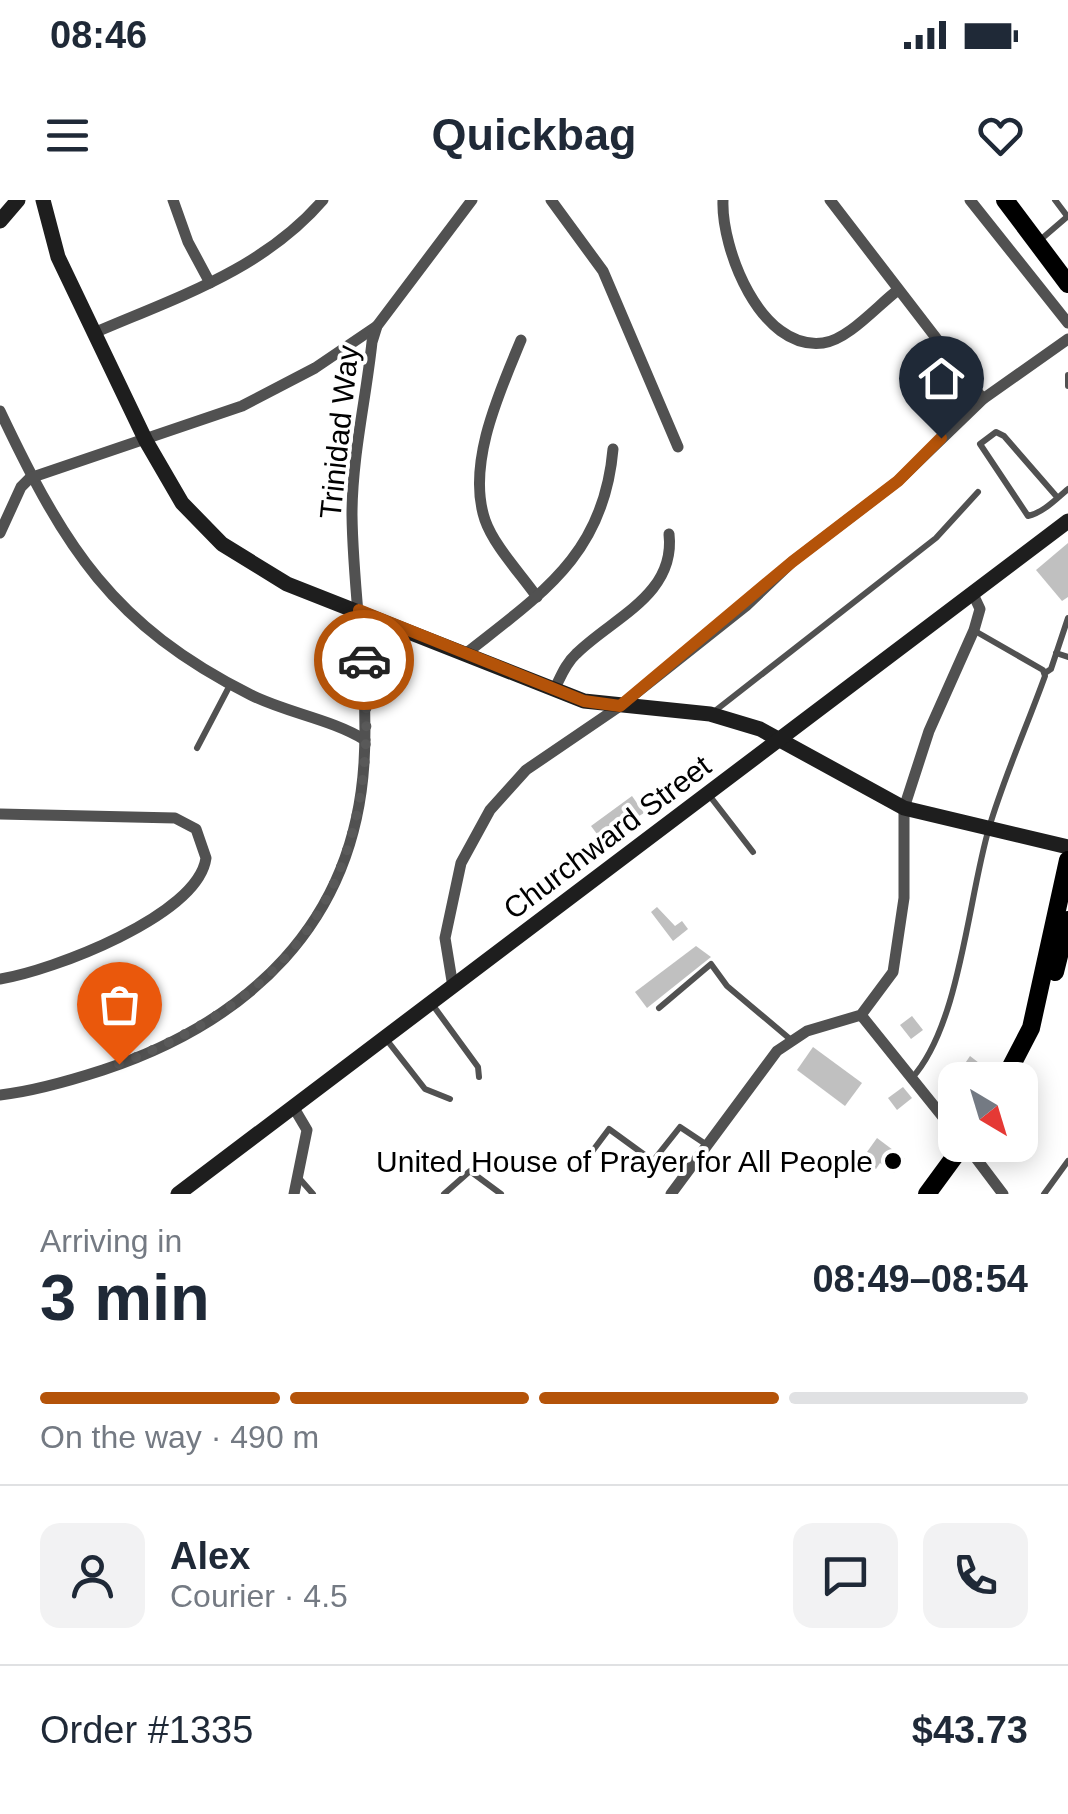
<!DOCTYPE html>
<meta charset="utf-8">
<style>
body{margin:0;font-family:Arial,sans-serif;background:#f2f2f3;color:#1f2937;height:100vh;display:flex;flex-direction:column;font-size:38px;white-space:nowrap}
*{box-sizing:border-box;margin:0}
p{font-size:32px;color:#747a83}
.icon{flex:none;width:55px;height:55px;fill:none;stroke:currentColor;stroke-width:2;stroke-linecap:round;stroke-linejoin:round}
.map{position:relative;height:994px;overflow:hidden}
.side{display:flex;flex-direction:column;background:#fff;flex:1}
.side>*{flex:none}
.needle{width:65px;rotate:142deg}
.controls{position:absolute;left:938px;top:862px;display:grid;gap:20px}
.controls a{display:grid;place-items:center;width:100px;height:100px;border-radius:20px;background:#fff;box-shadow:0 5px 25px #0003;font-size:50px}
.pin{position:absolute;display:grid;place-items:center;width:85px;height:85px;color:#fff;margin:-102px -42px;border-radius:50% 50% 50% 0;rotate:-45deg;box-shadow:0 0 10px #0007}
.pin .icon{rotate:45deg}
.courier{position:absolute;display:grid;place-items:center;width:100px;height:100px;margin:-50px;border:8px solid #b45309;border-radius:50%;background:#fff;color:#222;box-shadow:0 2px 12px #0007}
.headline em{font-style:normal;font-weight:700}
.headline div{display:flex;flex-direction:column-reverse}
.headline{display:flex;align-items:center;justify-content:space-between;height:170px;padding:0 40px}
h1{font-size:65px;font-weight:700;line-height:75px}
.bar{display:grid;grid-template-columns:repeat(4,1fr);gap:15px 10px;align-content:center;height:120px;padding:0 40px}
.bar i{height:12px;border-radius:8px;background:#e0e1e3}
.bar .current{background:#b45309}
.bar p{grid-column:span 4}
.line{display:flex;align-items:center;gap:25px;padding:0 40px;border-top:2px solid #e0e1e3}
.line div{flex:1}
.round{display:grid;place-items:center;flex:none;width:105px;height:105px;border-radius:20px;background:#f2f2f3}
.status{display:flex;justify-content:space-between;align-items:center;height:70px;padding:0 50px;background:#fff;direction:ltr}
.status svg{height:28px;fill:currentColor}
header{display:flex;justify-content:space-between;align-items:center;height:130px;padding:0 40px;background:#fff;font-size:45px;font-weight:700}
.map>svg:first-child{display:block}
.building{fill:#c0c0c0}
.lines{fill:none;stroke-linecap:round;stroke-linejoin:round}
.lane{stroke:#515151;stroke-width:6}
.street{stroke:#515151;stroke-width:11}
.secondary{stroke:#1e1e1e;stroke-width:15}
.primary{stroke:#000;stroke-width:18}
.done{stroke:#595959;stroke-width:10;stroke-dasharray:0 18}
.route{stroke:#b45309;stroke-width:12}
.poi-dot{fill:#000;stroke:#fff;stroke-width:4}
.labels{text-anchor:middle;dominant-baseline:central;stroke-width:8;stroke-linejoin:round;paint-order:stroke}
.street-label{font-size:30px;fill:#000;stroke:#fff}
.poi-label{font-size:30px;fill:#000;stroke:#fff;text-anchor:end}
</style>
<div class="status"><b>08:46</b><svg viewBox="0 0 49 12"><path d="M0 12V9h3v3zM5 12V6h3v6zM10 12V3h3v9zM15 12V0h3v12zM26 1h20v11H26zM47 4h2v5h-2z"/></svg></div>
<header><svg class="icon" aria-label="menu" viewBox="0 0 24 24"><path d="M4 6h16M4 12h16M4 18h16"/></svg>Quickbag<svg class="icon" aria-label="heart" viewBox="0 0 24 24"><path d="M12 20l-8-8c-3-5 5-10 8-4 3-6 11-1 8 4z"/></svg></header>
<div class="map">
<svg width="1068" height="994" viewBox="0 0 1068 994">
<rect width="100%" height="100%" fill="#fff"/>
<g class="building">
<polygon points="1068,343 1068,397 1062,401 1036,370"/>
<polygon points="632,596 644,613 609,634 605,628 597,634 591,626"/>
<polygon points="657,707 675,726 682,721 688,729 673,741 651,712"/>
<polygon points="696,746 711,757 647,808 635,792"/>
<polygon points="912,816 923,830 911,839 900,825"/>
<polygon points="813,847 862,883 845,906 797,870"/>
<polygon points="970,856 983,866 973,880 955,880 955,901 945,893"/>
<polygon points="903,887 912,898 897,910 888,898"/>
<polygon points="877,938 905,959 894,973 880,963 876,969 868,962 872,956 867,952"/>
</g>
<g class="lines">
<g class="lane">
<polyline points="1055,0 1067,16"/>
<polyline points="1039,41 1068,16"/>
<polyline points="1068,175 1068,186"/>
<path d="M1057 297 1004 236 996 232 980 244 1028 316C1043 313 1057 298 1068 289"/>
<polyline points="1056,453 1068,457"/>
<polyline points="1045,473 1051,469 1068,418"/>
<polyline points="711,514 936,338 978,292"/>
<polyline points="197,548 230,485"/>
<polyline points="709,595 753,652"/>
<polyline points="432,804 478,867 479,877"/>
<polyline points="659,808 711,764 727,786 790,839"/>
<polyline points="386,839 425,889 450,899"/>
<path d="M912 878C960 825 968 699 989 628 1004 577 1027 526 1045 476L1043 470 975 431"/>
<polyline points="588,957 609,929 653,961 680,927 707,945"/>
<polyline points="299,978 313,994"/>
<polyline points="444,994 470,971 501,994"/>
<polyline points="1044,994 1068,961"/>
</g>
<g class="street">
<polyline points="173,0 188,42 210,83"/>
<polyline points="551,0 603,71 678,247"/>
<path d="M723 0C721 48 760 151 823 143 848 140 878 105 898 90"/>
<polyline points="830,0 983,199"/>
<polyline points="970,0 1068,123"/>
<path d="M94 133C175 98 263 70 323 0"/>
<path d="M521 140C500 191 466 264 485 320 494 346 521 374 537 397"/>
<path d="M0 211C65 348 112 425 251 495 287 513 331 519 365 540"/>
<polyline points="0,333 21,287 30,278 242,206 315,168 377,126"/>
<path d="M464 455C541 394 604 355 613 249"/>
<path d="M555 488C561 476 566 463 576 454 612 418 676 395 669 334"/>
<path d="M0 614 175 618 196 629 206 658C198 716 51 771 0 779"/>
<polyline points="453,787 445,738 461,663 490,610 526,570 620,506 746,406 792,362 898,281 983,199 1068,139"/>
<polyline points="861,815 955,932"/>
<path d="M0 895C35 891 69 881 103 870 248 822 354 724 364 563 369 480 353 398 352 315 352 257 366 199 372 142L377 126 472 0"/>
<polyline points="294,908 307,930 294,994"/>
<polyline points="966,945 1003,994"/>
<polyline points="671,994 777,851 807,831 861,815 893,772 904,698 904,608 929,531 974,430 980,409 973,394"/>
</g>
<g class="secondary">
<polyline points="43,0 58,57 146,241 182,303 222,344 287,384 584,501 710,514 760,529 904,608 1068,647"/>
<polyline points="0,21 18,0"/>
<polyline points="178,994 1068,321"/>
</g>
<g class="primary">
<polyline points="1005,0 1068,84"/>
<polyline points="1055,772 1068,720"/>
<polyline points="1004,880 1031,828 1068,660"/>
<polyline points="927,994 963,945"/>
</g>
</g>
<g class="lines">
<path class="done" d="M119 864C311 791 381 662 364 460"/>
<polyline class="route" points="364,460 359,410 584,501 620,506 792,362 898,281 941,238"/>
</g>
<circle class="poi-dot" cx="893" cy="961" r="10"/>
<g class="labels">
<g class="street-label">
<text transform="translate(339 232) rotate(-84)">Trinidad Way</text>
<text transform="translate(607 637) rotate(-37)">Churchward Street</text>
</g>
<g class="poi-label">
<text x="873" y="961">United House of Prayer for All People</text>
</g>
</g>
</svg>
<div class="controls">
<a><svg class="needle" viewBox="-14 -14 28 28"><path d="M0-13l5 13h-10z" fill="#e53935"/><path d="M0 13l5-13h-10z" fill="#747a83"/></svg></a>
</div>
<div class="pin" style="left:119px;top:864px;background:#ea580c"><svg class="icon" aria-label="bag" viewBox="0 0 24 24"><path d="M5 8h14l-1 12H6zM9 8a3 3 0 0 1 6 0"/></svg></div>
<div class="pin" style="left:941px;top:238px;background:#1f2937"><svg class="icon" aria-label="home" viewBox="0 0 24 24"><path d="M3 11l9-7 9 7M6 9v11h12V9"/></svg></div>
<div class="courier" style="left:364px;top:460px"><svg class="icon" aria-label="car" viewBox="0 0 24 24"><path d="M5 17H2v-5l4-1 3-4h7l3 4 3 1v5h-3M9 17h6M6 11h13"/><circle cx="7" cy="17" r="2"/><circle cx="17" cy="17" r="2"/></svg></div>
</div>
<section class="side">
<div class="headline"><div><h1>3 min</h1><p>Arriving in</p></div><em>08:49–08:54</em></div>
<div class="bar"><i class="current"></i><i class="current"></i><i class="current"></i><i></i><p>On the way · 490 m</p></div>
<div class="line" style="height:180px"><a class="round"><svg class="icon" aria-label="person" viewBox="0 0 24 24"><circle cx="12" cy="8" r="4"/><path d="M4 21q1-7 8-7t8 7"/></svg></a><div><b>Alex</b><p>Courier · 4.5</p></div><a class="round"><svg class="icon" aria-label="chat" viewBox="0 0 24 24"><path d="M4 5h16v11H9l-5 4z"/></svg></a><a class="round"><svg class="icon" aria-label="phone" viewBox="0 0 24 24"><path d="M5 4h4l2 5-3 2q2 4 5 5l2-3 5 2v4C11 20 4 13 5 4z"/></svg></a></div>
<div class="line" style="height:130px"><div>Order #1335</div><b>$43.73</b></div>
</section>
